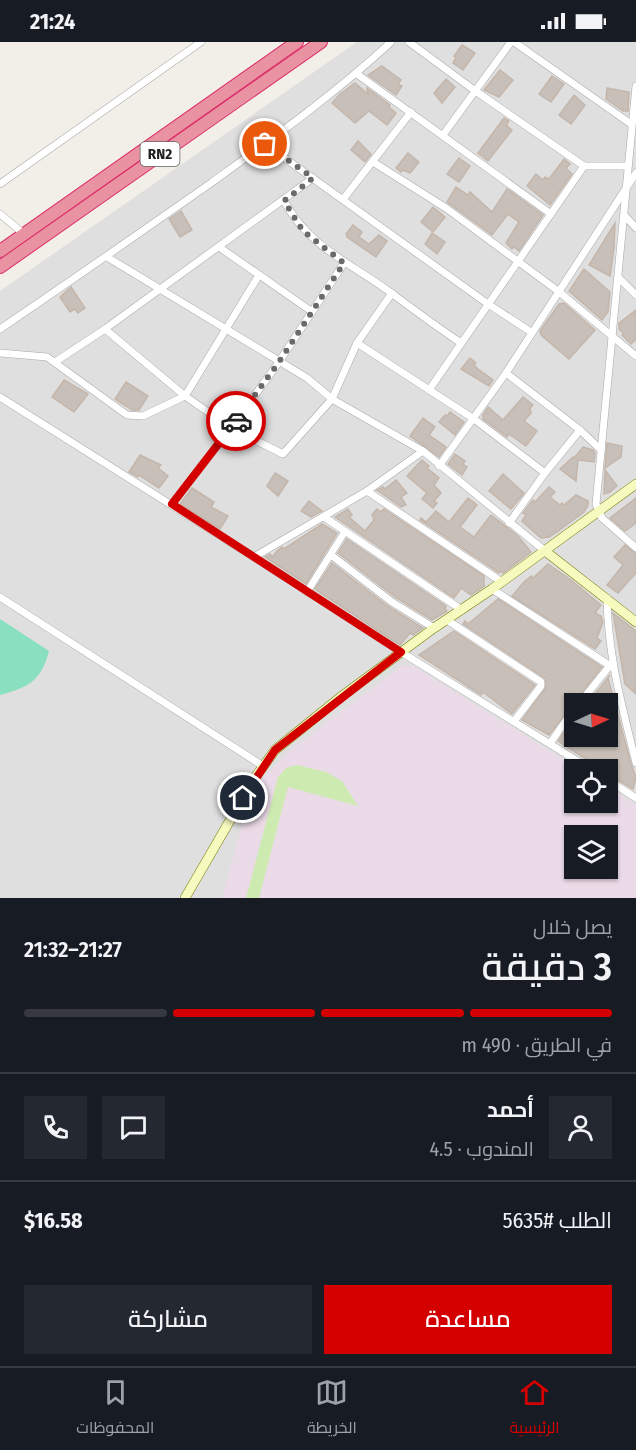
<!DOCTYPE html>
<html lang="ar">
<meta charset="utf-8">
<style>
body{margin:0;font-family:"Fira Sans Condensed",Cairo,sans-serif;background:#242831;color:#f1f3f6;direction:rtl;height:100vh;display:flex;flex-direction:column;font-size:22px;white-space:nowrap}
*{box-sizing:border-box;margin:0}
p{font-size:20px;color:#9ea1a6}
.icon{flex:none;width:33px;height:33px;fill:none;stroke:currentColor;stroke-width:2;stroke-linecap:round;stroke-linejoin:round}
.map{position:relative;height:856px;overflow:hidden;direction:ltr}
.panel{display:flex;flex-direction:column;background:#171b24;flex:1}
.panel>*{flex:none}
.needle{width:39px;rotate:86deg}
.fabs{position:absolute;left:564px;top:651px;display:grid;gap:12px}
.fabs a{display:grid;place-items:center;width:54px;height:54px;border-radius:0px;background:#171b24;box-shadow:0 2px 4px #0004;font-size:30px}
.pin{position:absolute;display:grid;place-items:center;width:51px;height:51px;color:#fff;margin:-26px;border:3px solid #fff;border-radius:50%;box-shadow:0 2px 6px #0007}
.courier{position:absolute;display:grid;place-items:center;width:60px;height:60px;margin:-30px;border:4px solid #d40000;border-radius:50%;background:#fff;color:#222;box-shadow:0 2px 8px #0007}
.overview em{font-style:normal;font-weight:600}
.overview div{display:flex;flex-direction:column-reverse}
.overview{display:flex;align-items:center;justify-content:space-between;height:102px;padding:0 24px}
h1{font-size:39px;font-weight:600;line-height:45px}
.bar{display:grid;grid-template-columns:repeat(4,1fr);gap:9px 6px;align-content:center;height:72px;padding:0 24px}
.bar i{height:8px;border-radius:4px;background:#363941}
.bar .current{background:#d40000}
.bar p{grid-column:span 4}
.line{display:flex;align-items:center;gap:15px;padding:0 24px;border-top:2px solid #363941}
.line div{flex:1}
.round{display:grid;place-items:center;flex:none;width:63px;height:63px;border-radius:0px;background:#242831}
.button{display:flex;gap:12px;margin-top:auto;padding:12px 24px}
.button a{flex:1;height:69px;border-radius:0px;background:#d40000;color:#fff;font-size:24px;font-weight:600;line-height:69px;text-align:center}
.button a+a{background:#242831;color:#f1f3f6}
.status{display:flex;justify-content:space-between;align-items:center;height:42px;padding:0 30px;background:#171b24;direction:ltr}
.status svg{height:16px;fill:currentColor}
.tab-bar{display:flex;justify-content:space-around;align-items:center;height:84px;border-top:2px solid #363941;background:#171b24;font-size:16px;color:#9ea1a6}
.tab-bar a{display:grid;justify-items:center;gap:3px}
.tab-bar .current{color:#d40000}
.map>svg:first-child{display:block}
.residential{fill:#e0dfdf;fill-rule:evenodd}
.industrial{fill:#ebdbe8;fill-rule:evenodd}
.grass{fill:#cdebb0}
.pitch{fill:#88e0be}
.building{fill:#c7bfb8;stroke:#c4b6ab;stroke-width:1.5}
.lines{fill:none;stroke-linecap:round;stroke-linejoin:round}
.street-casing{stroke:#a9a9a9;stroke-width:8}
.secondary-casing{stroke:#707d05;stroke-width:10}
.highway-casing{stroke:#dc2a67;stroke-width:14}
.street{stroke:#fff;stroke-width:7}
.secondary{stroke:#f7fabf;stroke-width:9}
.highway{stroke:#e892a2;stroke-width:12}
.done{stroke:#6b6a68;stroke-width:6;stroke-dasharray:0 10.8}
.route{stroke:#d40000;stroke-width:8}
.labels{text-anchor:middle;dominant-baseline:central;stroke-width:4.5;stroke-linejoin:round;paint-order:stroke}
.shield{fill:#fff;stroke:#646464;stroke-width:1.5}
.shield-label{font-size:15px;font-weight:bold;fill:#222}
</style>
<div class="status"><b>21:24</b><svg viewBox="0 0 49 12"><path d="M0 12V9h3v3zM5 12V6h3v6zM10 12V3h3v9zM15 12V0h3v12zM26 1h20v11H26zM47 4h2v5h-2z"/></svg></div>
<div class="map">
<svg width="636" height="856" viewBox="0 0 636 856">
<rect width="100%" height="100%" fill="#f2efe9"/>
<path class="residential" d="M357 0H636V856H0V249ZM574 662H608V694H574ZM574 728H608V760H574ZM574 794H608V826H574Z"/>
<path class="industrial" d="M403 623 413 624 579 727 574 728V760H608V745L636 763V856H222L245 772 264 735 292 707ZM574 794H608V826H574Z"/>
<polygon class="grass" points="297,723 326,730 342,739 358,764 288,745 259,856 246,856 278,735 286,726"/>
<path class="pitch" d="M0 577 49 609C41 639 29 645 0 653Z"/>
<g class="building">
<polygon points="462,3 475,11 463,28 453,21 456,15 454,14"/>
<polygon points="382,24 401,38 398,42 402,44 396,53 368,33"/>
<polygon points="500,28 513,38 499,55 484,48"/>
<polygon points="552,34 564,42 551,60 539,52"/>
<polygon points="446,37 455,45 442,61 434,51"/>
<polygon points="355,41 368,52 367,46 390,63 389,65 396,71 387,83 369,69 355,81 332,61 340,52"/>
<polygon points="607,46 629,50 628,69 623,69 606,57"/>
<polygon points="574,53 585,63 571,82 559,73"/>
<polygon points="504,76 509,79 506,83 512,88 488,119 478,111"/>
<polygon points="358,99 371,112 365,120 351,108"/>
<polygon points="408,111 419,120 410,131 403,128 401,130 396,126"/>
<polygon points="459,116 470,124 459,140 447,132"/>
<polygon points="564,117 570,122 566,126 572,132 550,163 527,144 536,132 543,138 545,135 549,137"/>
<polygon points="456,145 468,153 470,150 492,170 507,147 543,173 519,209 514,205 512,207 506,201 519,180 508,172 492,193 447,160"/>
<polygon points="433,165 445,175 433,190 421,180"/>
<polygon points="181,169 192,188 180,195 169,177"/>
<polygon points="615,181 614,206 610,234 589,223"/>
<polygon points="353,183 362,190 359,195 369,202 379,193 387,199 376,215 347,195 346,192"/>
<polygon points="432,191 445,200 437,212 425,202"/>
<polygon points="584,227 610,250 608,270 602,278 569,249"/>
<polygon points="71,245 85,266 78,271 75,267 70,270 60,255"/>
<polygon points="564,261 595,288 569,317 541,293 540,289 559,262"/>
<polygon points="636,268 636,297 631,302 622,293 624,292 619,287 619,281"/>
<polygon points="470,316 476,321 474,323 478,327 493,338 489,344 461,327"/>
<polygon points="64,338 88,352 74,370 52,355"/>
<polygon points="126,340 148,354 139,368 132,368 115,357"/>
<polygon points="523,355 533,363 530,366 531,371 524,379 537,389 526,404 509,392 507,395 483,377 483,373 488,365 503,378"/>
<polygon points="450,370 464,380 455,393 439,380 445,373 447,374"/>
<polygon points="423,376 435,385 429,393 446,405 439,415 410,394"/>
<polygon points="607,401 622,404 621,415 605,426"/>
<polygon points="583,405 593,408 595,411 594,420 578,418 576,439 560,427 573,415 574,416"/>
<polygon points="455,412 465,419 463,422 467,425 462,433 448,422"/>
<polygon points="140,413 161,423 158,426 168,434 159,446 139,433 138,435 129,430"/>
<polygon points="422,418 429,424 427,426 439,436 434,443 441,451 434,459 437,461 433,466 422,457 427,451 407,434"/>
<polygon points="605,428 617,444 610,450 604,452"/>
<polygon points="275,431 288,439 278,454 267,444"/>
<polygon points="503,432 524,451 511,467 489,449"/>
<polygon points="396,438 407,451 401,455 406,463 401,465 377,448 383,445 385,447"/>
<polygon points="549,445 555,450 550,455 560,463 562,461 564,463 576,453 588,459 588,463 584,470 557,490 549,495 541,496 522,479 526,473 523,471 533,458 535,460"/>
<polygon points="192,446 214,460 211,465 228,474 220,487 180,462"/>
<polygon points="468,456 477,463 460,485 474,495 491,473 518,494 531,510 503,531 501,529 499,531 420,478 421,476 426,480 436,469 449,480"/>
<polygon points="636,456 636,481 625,489 610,476"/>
<polygon points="309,459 322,469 311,475 301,469"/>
<polygon points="348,467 352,473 349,475 365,489 374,478 372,473 377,467 381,470 384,467 484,534 484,544 471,553 461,546 454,556 335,475"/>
<polygon points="322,482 337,491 306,542 265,515 270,512 272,515 278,508 282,505 284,507"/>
<polygon points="347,497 446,564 445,567 447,569 432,578 395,555 338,511"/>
<polygon points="625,503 636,512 636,531 618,551 607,543 623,523 614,515"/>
<polygon points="332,521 389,565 423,586 413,593 410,591 400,603 322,552 315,547"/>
<polygon points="548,522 571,538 601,563 595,571 601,574 603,580 597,596 601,599 595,607 512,554 524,540 531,534 533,536"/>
<polygon points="498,557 602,625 549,693 522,678 545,647 546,637 463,582 465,579 468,582"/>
<polygon points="613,571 636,589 636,652 625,642"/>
<polygon points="454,589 535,643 512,672 483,650 481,653 419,613"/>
<polygon points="610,633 608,636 631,722 636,735 633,747 608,732 608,728 593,720 592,721 558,699 574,676 574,694 592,694 595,697 597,694 608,694 608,662 587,662"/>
</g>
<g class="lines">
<defs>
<g id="street">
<polyline points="409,0 474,48 584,124 627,124"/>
<polyline points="514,0 631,82"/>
<polyline points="357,32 551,172"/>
<polyline points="636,44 596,462 602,476 636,506"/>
<polyline points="443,93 511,0"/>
<polyline points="265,102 488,262 531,290"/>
<polyline points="373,120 446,166 558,249 636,314"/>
<polyline points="0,142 201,0"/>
<polyline points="344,156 411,70"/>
<path d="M284 159C310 206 349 220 390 250 414 268 437 285 461 301"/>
<polyline points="0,172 24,192"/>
<polyline points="625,174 636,186"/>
<polyline points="219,205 311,269"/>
<polyline points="107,215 307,336 332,357 423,409 545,509"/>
<polyline points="344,221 279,320 231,386 283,412 332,357 357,301 392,251"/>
<polyline points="619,236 636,253"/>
<path d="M0 287C71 239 141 190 211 141 273 96 335 52 391 0"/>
<polyline points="105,287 185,354 231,386 172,462"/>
<polyline points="357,301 474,377 545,431"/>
<polyline points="0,311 47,315 127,373 143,374 185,354 259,233"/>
<polyline points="55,320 105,287 313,136"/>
<polyline points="506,331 580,388 601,408"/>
<polyline points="429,348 584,124"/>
<polyline points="0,355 254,515 401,610 592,728"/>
<polyline points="439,424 506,331 636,131"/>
<polyline points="367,449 502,540"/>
<polyline points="324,475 462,568"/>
<polyline points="509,481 545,431 580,388"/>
<polyline points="331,513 392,560 434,586"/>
<polyline points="254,515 367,449 423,409"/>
<polyline points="492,547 609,623"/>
<polyline points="307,550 344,491"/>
<polyline points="0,555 263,724"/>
<path d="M607 556C608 615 622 664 636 721"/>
<polyline points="447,578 541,640 541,644 515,678"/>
<polyline points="579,662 612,621"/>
<polyline points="551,700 574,667"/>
<polyline points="608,738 636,756"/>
</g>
<g id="secondary">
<polyline points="545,509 636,580"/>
<polyline points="185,856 254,737 275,708 342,654 434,586 492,547 636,442"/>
</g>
<g id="highway">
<polyline points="0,209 297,0"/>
<polyline points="0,225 321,0"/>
</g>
</defs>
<use href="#street" class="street-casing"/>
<use href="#secondary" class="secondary-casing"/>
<use href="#highway" class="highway-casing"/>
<use href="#street" class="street"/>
<use href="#secondary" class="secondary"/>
<use href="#highway" class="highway"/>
</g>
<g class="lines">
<polyline class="done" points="236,379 279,320 344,221 303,189 284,159 313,136 265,102"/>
<polyline class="route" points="236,379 172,462 401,610 275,708 243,756"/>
</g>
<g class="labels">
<rect class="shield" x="140.5" y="100" width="39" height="24" rx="4.5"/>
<g class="shield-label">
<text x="160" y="112">RN2</text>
</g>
</g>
</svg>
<div class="fabs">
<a><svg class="needle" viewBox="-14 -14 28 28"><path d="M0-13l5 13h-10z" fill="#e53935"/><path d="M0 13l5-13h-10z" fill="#9ea1a6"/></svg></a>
<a><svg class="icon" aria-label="locate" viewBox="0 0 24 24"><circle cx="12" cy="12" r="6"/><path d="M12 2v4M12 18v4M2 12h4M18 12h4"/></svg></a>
<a><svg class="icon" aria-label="layers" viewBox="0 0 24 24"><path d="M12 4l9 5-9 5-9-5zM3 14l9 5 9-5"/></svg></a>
</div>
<div class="pin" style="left:265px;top:102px;background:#ea580c"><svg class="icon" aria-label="bag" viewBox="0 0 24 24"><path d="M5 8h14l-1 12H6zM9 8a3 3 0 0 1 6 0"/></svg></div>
<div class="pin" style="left:243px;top:756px;background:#1f2937"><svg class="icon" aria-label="home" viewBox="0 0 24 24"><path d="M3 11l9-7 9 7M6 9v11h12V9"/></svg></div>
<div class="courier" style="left:236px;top:379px"><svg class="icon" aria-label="car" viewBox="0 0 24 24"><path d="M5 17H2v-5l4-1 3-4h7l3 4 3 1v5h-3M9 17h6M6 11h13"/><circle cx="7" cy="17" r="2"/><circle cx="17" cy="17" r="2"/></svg></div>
</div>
<section class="panel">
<div class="overview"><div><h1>3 دقيقة</h1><p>يصل خلال</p></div><em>21:27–21:32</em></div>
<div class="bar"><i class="current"></i><i class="current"></i><i class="current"></i><i></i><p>في الطريق · 490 m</p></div>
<div class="line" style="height:108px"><a class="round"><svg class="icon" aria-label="person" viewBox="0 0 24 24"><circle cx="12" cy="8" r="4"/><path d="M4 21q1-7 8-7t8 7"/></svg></a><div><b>أحمد</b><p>المندوب · 4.5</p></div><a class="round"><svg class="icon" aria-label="chat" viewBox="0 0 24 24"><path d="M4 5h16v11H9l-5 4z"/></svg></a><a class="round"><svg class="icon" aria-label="phone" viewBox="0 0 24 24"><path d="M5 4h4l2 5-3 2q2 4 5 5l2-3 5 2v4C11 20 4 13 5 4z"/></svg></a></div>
<div class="line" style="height:78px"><div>الطلب #5635</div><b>$16.58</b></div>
<div class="button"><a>مساعدة</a><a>مشاركة</a></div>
</section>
<nav class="tab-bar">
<a class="current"><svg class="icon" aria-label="home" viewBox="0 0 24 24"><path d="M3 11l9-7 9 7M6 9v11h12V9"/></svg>الرئيسية</a>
<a><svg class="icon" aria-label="map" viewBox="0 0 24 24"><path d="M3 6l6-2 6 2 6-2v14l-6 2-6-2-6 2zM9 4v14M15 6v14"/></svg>الخريطة</a>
<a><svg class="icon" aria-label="saved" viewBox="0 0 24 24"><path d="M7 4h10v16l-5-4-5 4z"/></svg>المحفوظات</a>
</nav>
